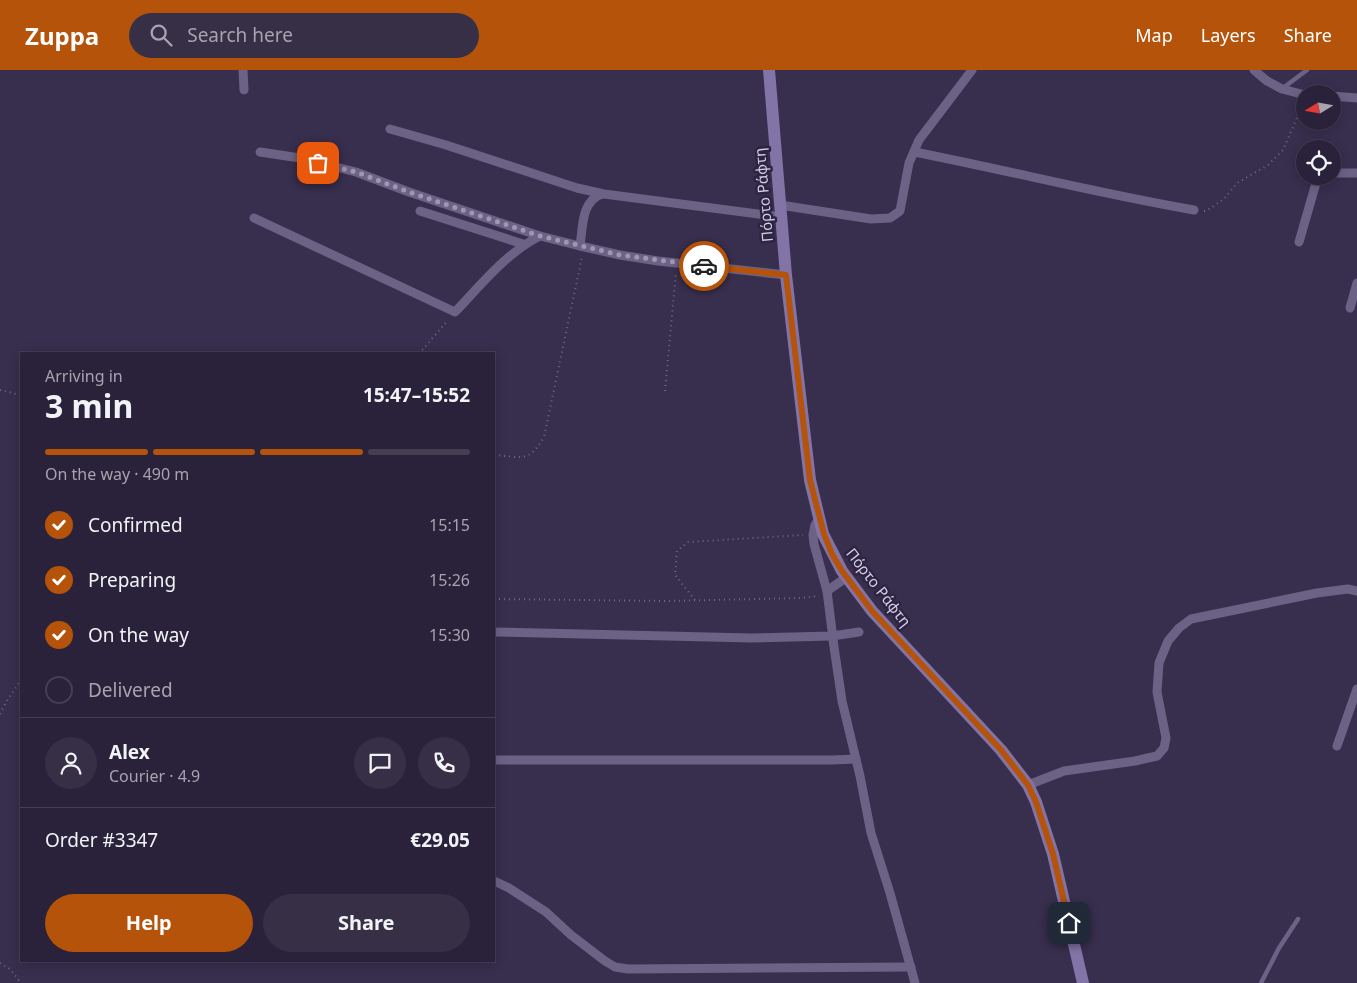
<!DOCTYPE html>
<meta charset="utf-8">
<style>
body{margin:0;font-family:"Noto Sans",sans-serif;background:#362f45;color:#f1f3f6;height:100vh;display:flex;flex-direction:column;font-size:19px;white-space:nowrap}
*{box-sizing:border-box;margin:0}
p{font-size:16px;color:#a5a4af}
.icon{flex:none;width:28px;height:28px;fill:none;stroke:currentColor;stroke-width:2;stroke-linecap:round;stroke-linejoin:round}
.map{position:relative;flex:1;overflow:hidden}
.details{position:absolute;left:20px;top:282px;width:475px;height:610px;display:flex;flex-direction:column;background:#2a223a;border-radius:0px;box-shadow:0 2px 12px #0003,0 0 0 1px #463f54}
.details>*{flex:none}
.needle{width:32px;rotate:259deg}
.controls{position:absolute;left:1296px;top:15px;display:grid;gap:10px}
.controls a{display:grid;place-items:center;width:45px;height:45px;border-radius:50%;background:#2a223a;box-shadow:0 2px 12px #0003,0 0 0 1px #463f54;font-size:25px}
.pin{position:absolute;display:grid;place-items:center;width:42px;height:42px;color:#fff;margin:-21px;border-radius:10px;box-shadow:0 2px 8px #0006}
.courier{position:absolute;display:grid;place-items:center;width:50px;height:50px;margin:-25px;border:4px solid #b45309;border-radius:50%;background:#fff;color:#222;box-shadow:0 1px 6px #0007}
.overview em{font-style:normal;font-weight:700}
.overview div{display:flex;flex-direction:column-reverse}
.overview{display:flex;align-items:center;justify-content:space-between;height:85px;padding:0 25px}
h1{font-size:32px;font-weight:700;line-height:38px}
.bar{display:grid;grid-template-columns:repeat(4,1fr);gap:8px 5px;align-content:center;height:60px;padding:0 25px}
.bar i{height:6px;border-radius:4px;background:#463f54}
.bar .active{background:#b45309}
.bar p{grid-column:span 4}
.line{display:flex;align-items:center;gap:12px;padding:0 25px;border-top:1px solid #463f54}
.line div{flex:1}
.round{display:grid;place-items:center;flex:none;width:52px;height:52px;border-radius:26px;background:#362f45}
ol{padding:0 25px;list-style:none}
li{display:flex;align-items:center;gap:15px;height:55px}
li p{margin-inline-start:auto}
li .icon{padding:5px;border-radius:50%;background:#b45309;color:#fff;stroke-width:4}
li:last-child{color:#a5a4af}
li i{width:28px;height:28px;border:2px solid #463f54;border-radius:50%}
.primary-button{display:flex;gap:10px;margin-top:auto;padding:10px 25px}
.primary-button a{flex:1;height:58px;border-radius:30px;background:#b45309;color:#fff;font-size:20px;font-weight:700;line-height:58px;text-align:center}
.primary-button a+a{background:#362f45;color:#f1f3f6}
header{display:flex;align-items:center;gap:30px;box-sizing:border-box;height:70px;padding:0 25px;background:#b45309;color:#fff}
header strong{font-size:24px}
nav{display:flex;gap:28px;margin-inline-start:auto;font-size:18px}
.search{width:350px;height:45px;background:#362f45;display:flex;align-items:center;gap:12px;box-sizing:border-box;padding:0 18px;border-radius:28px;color:#a5a4af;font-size:19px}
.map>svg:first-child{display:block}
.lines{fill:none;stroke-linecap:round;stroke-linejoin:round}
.path{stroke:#716985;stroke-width:2;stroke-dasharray:1 4;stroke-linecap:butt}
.service{stroke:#6c6286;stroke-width:4.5}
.minor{stroke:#6c6286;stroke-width:9}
.secondary{stroke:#8274a6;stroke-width:12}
.done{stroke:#9d97b0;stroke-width:5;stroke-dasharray:0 9}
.route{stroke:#b45309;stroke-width:6}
.labels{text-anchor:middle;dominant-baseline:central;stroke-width:5;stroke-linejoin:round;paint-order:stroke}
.street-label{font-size:15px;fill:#d4cfe4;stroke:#2e2443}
</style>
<header>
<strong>Zuppa</strong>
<div class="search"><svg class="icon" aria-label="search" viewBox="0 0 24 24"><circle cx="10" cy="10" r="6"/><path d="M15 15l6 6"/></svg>Search here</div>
<nav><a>Map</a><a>Layers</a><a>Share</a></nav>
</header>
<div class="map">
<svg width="1357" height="913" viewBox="0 0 1357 913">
<rect width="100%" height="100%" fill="#382e4e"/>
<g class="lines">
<g class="path">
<polyline points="1204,141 1206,141 1224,129 1237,113 1268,95 1283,80 1296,50 1301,35"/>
<polyline points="419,284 448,250"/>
<polyline points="0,320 21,325"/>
<polyline points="665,321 676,202"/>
<path d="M494 385C521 387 529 393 544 367L582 187"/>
<polyline points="494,529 667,531 801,528 819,526"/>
<polyline points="695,530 675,505 677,481 688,472 803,465"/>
<polyline points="0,644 6,632 21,610"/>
<polyline points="0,893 10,899 21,913"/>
</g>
<g class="service">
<polyline points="1283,18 1307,0"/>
<polyline points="1261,913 1279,878 1298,849"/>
</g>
<g class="minor">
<polyline points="243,0 244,20"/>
<polyline points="1254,0 1267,11 1282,19 1305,25"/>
<polyline points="1332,26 1357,28"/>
<polyline points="390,59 446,75 577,118 604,124 781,147"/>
<polyline points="260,82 300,88 356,102 409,122 540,166"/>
<path d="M914 82C1007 100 1100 124 1194 140"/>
<polyline points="1332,103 1357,103"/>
<path d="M602 124C581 131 583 157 580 176L620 185 658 191 786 205"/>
<polyline points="780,135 871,149 890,148 900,141 909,93 919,70 972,0"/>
<polyline points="420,141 523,174"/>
<path d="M254 148 455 242C481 215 506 183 540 166L580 176"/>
<polyline points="1299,172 1316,113 1321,106"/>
<polyline points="1350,238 1357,213"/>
<polyline points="819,449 815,455 813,465 814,474 827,521 834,577 842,631 860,706 871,763 890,823 915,913"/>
<polyline points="827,521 847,507"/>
<polyline points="494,562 751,568 832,566 859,562"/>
<polyline points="1337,676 1357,619"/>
<polyline points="494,690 832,690 856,689"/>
<polyline points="1028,715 1064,701 1135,691 1157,686 1164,678 1166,668 1157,622 1159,593 1168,571 1179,558 1191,549 1317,523 1348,519 1357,521"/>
<polyline points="494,811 509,818 546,842 571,865 605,891 615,897 628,899 911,897"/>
</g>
<polyline class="secondary" points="769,0 786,205 810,410 823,464 842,501 872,541 1001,680 1028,715 1036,732 1053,784 1083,913"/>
</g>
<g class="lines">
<polyline class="done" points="318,93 356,102 409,122 540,166 620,185 704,196"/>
<polyline class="route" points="704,196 786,205 810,410 824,464 832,484 842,501 872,541 1001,680 1028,715 1036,732 1053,784 1069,853"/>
</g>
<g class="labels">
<g class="street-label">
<text transform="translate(763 125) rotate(-95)">Πόρτο Ράφτη</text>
<text transform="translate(879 517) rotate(52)">Πόρτο Ράφτη</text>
</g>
</g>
</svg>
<div class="controls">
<a><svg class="needle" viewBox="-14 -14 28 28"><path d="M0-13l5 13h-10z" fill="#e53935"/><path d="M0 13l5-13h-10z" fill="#a5a4af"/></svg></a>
<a><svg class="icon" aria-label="locate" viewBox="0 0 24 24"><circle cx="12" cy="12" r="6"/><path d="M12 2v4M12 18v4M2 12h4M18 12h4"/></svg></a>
</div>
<div class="pin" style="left:318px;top:93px;background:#ea580c"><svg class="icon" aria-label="bag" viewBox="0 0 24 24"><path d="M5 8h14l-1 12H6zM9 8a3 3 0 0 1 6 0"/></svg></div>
<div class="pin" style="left:1069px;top:853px;background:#1f2937"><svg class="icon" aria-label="home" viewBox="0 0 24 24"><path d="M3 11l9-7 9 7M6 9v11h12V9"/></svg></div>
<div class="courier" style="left:704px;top:196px"><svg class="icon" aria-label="car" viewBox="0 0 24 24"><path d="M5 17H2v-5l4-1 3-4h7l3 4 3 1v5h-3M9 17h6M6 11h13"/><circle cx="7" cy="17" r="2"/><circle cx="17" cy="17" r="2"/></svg></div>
<section class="details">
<div class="overview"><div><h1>3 min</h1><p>Arriving in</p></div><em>15:47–15:52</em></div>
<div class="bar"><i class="active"></i><i class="active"></i><i class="active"></i><i></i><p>On the way · 490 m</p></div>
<ol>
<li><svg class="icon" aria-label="check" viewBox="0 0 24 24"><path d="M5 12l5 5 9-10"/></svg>Confirmed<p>15:15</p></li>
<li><svg class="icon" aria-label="check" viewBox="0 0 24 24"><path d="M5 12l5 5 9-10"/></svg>Preparing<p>15:26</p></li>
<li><svg class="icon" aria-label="check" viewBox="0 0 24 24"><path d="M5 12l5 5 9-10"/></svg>On the way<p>15:30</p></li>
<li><i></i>Delivered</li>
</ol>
<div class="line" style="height:90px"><a class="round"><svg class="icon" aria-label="person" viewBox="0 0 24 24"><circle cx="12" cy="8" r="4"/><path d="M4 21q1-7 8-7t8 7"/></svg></a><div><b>Alex</b><p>Courier · 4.9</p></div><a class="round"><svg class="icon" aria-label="chat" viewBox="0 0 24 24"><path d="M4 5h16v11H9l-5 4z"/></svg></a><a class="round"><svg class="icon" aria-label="phone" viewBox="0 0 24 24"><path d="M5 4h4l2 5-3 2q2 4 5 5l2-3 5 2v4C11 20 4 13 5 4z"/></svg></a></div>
<div class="line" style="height:65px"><div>Order #3347</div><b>€29.05</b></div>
<div class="primary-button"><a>Help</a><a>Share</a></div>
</section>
</div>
